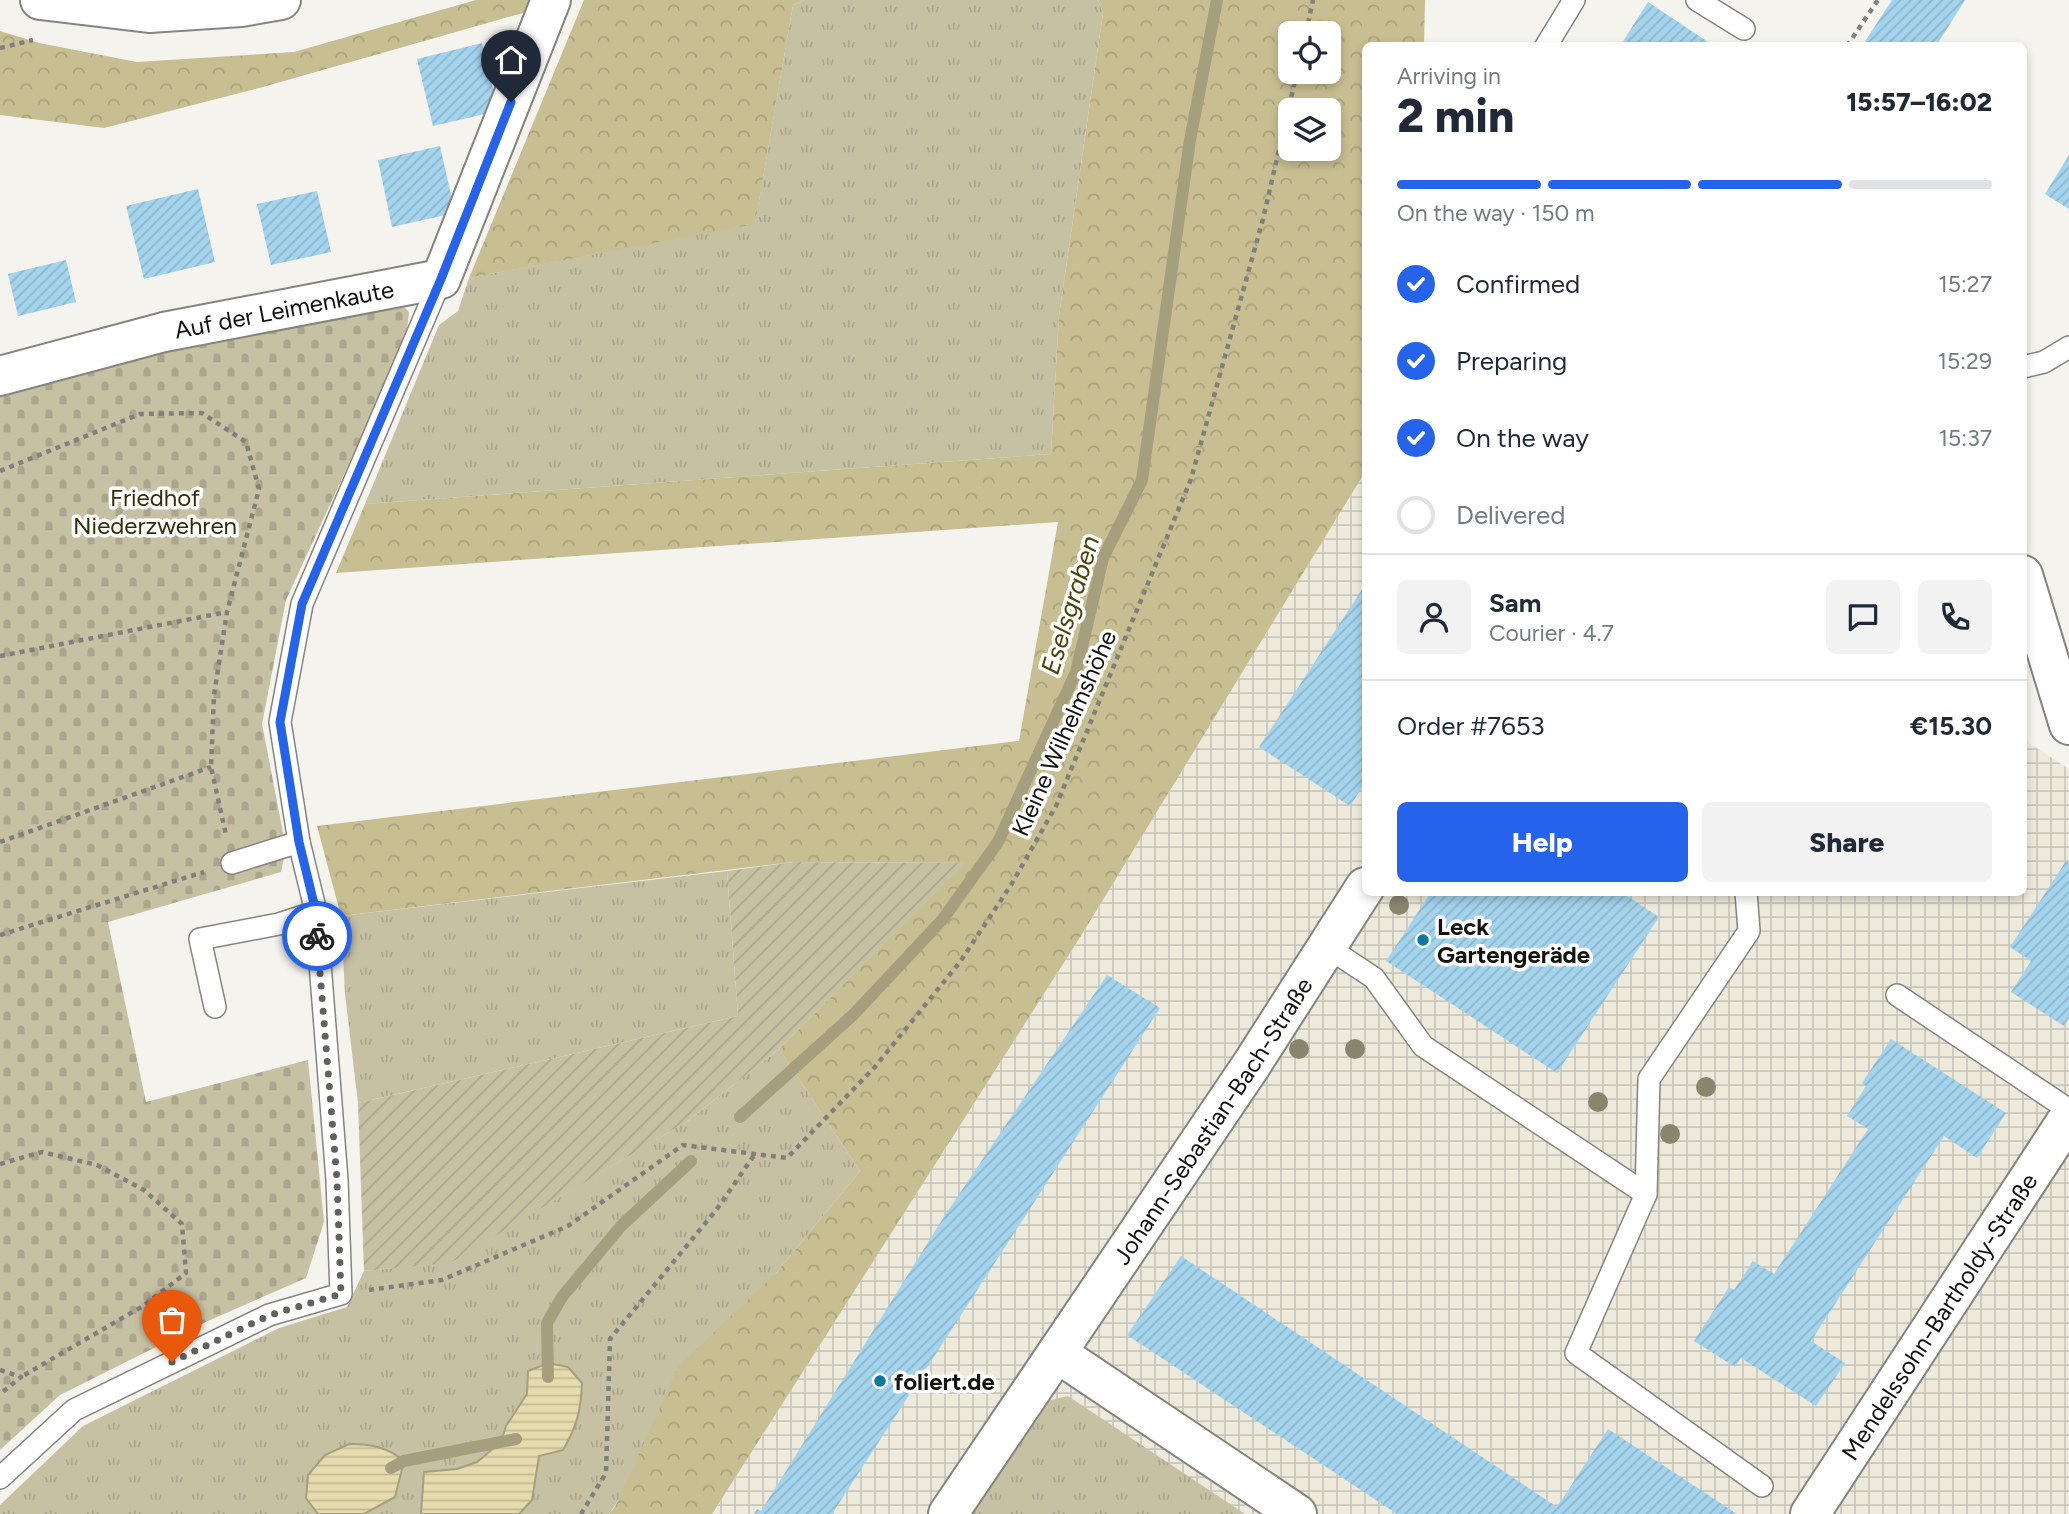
<!DOCTYPE html>
<meta charset="utf-8">
<style>
body{margin:0;font-family:Figtree,sans-serif;background:#f2f2f3;color:#1f2937;height:100vh;display:flex;flex-direction:column;font-size:26px;white-space:nowrap}
*{box-sizing:border-box;margin:0}
p{font-size:23px;color:#747a83}
.icon{flex:none;width:38px;height:38px;fill:none;stroke:currentColor;stroke-width:2;stroke-linecap:round;stroke-linejoin:round}
.map{position:relative;flex:1;overflow:hidden}
.panel{position:absolute;left:1362px;top:42px;width:665px;height:854px;display:flex;flex-direction:column;background:#fff;border-radius:10px;box-shadow:0 4px 10px #0003}
.panel>*{flex:none}
.fabs{position:absolute;left:1278px;top:21px;display:grid;gap:14px}
.fabs a{display:grid;place-items:center;width:63px;height:63px;border-radius:10px;background:#fff;box-shadow:0 4px 10px #0003;font-size:35px}
.pin{position:absolute;display:grid;place-items:center;width:60px;height:60px;color:#fff;margin:-72px -30px;border-radius:50% 50% 50% 0;rotate:-45deg;box-shadow:0 0 7px #0007}
.pin .icon{rotate:45deg}
.courier{position:absolute;display:grid;place-items:center;width:70px;height:70px;margin:-35px;border:5px solid #2563eb;border-radius:50%;background:#fff;color:#222;box-shadow:0 2px 9px #0007}
.summary em{font-style:normal;font-weight:800}
.summary div{display:flex;flex-direction:column-reverse}
.summary{display:flex;align-items:center;justify-content:space-between;height:119px;padding:0 35px}
h1{font-size:46px;font-weight:800;line-height:52px}
.bar{display:grid;grid-template-columns:repeat(4,1fr);gap:10px 7px;align-content:center;height:84px;padding:0 35px}
.bar i{height:9px;border-radius:5px;background:#e0e1e3}
.bar .selected{background:#2563eb}
.bar p{grid-column:span 4}
.line{display:flex;align-items:center;gap:18px;padding:0 35px;border-top:2px solid #e0e1e3}
.line div{flex:1}
.round{display:grid;place-items:center;flex:none;width:74px;height:74px;border-radius:10px;background:#f2f2f3}
ol{padding:0 35px;list-style:none}
li{display:flex;align-items:center;gap:21px;height:77px}
li p{margin-inline-start:auto}
li .icon{padding:7px;border-radius:50%;background:#2563eb;color:#fff;stroke-width:4}
li:last-child{color:#747a83}
li i{width:38px;height:38px;border:4px solid #e0e1e3;border-radius:50%}
.primary-button{display:flex;gap:14px;margin-top:auto;padding:14px 35px}
.primary-button a{flex:1;height:80px;border-radius:10px;background:#2563eb;color:#fff;font-size:28px;font-weight:800;line-height:80px;text-align:center}
.primary-button a+a{background:#f2f2f3;color:#1f2937}
.map>svg:first-child{display:block}
.industrial{fill:url(#industrial-grid)}
.grass{fill:url(#grass-tufts)}
.forest{fill:url(#forest-crowns);fill-rule:evenodd}
.cemetery{fill:url(#cemetery-stones)}
.garden{fill:url(#garden-furrows)}
.water{fill:url(#water-rules);stroke:#a69f7e;stroke-width:2}
.lines{fill:none;stroke-linecap:round;stroke-linejoin:round}
.stream{stroke:#a69f7e;stroke-width:12}
.building{fill:url(#building-hatch)}
.lane-casing{stroke:#86847f;stroke-width:24}
.street-casing{stroke:#86847f;stroke-width:42}
.secondary-casing{stroke:#86847f;stroke-width:42}
.path{stroke:#81807c;stroke-width:4.5;stroke-dasharray:5 5;stroke-linecap:butt}
.lane{stroke:#fff;stroke-width:21}
.street{stroke:#fff;stroke-width:38}
.secondary{stroke:#fff;stroke-width:38}
.tree{fill:#8a866e}
.done{stroke:#61615d;stroke-width:7;stroke-dasharray:0 12.6}
.route{stroke:#2563eb;stroke-width:9}
.poi-dot{fill:#0a79a3;stroke:#fff;stroke-width:2.5}
.labels{text-anchor:middle;dominant-baseline:central;stroke-width:7;stroke-linejoin:round;paint-order:stroke}
.street-label{font-size:24px;fill:#12120f;stroke:#fff}
.park-label{font-size:24px;fill:#342c06;stroke:#fff}
.poi-label{font-size:24px;font-weight:bold;fill:#12120f;stroke:#fff;text-anchor:start}
.water-label{font-size:26px;font-style:italic;fill:#4c4107;stroke:#fff}
</style>
<div class="map">
<svg width="2069" height="1514" viewBox="0 0 2069 1514">
<defs>
<pattern id="industrial-grid" width="8" height="8" patternUnits="userSpaceOnUse" patternTransform="scale(1.75)"><rect width="8" height="8" fill="#edeadc"/><path d="M0 4h8M4 0v8" fill="none" stroke="#cac8bc"/></pattern>
<pattern id="grass-tufts" width="24" height="20" patternUnits="userSpaceOnUse" patternTransform="scale(1.75)"><rect width="24" height="20" fill="#c7c1a4"/><path d="M3 7l-1-3M5 7V3M7 7l1-3M15 17l-1-3M17 17v-4M19 17l1-3" fill="none" stroke="#aaa58c"/></pattern>
<pattern id="forest-crowns" width="20" height="18" patternUnits="userSpaceOnUse" patternTransform="scale(1.75)"><rect width="20" height="18" fill="#c7be91"/><path d="M2 6a3 3 0 1 1 6 0M12 15a3 3 0 1 1 6 0" fill="none" stroke="#aaa27c"/></pattern>
<pattern id="cemetery-stones" width="16" height="16" patternUnits="userSpaceOnUse" patternTransform="scale(1.75)"><rect width="16" height="16" fill="#c7c1a4"/><path d="M2 7V4a2 2 0 0 1 4 0v3zM10 15v-3a2 2 0 0 1 4 0v3z" fill="#aaa58c"/></pattern>
<pattern id="garden-furrows" width="10" height="10" patternUnits="userSpaceOnUse" patternTransform="scale(1.75)"><rect width="10" height="10" fill="#c7c1a4"/><path d="M-1 1l2-2M0 10L10 0M9 11l2-2" fill="none" stroke="#aaa58c"/></pattern>
<pattern id="water-rules" width="6" height="5" patternUnits="userSpaceOnUse" patternTransform="scale(1.75)"><rect width="6" height="5" fill="#e5dbad"/><path d="M0 2.5h6" fill="none" stroke="#c3bb94"/></pattern>
<pattern id="building-hatch" width="6" height="6" patternUnits="userSpaceOnUse" patternTransform="scale(1.75)"><rect width="6" height="6" fill="#a4d4ed"/><path d="M-1 1l2-2M0 6l6-6M5 7l2-2" fill="none" stroke="#8cb5ca"/></pattern>
</defs>
<rect width="100%" height="100%" fill="#f4f3ed"/>
<polygon class="industrial" points="1365,472 1365,892 2023,892 2023,739 2069,769 2069,1514 712,1514 1079,939"/>
<g class="grass">
<polygon points="804,0 1098,0 1103,13 1059,316 1051,454 365,504 439,325 458,311 469,278 755,223 793,5"/>
<polygon points="727,871 738,1016 358,1103 345,994 341,916"/>
<polygon points="779,1049 860,1171 776,1273 609,1514 0,1514 0,1505 83,1426 279,1328 347,1307 364,1271 450,1262 689,1120"/>
<polygon points="1068,1396 1245,1514 969,1514 1047,1401"/>
</g>
<g class="forest">
<polygon points="476,0 536,0 533,10 263,87 104,128 0,115 0,31 39,43 137,62 294,52"/>
<polygon points="584,0 804,0 793,5 755,224 469,278"/>
<path d="M1098 0H1425L1424 45 1365 46V472L1079 939 712 1514H609L616 1505 678 1367 776 1273 860 1171 779 1049 964 863 793 862 341 916 317 826 1019 741 1058 522 336 573 365 504 1051 454 1059 316 1103 13ZM1290 33H1328V72H1290ZM1290 110H1328V149H1290Z"/>
</g>
<polygon class="cemetery" points="397,300 409,312 406,340 286,600 262,724 286,848 281,872 108,922 146,1102 308,1060 324,1222 306,1278 208,1321 60,1395 0,1450 0,391 165,347"/>
<polygon class="garden" points="793,862 965,863 779,1049 689,1120 450,1263 364,1271 358,1103 738,1016 727,871"/>
<g class="water">
<path d="M548 1363 568 1367 582 1383C581 1410 577 1426 563 1450L539 1456 532 1500 519 1514H421L424 1472 457 1469 477 1462 501 1442 506 1426 527 1394 528 1371Z"/>
<path d="M349 1444C371 1444 387 1447 404 1461L395 1497 364 1514H318L306 1498 308 1475 325 1455Z"/>
</g>
<g class="lines">
<g class="stream">
<polyline points="740,1117 853,1015 943,919 998,842 1076,672 1103,558 1142,480 1190,140 1217,0"/>
<polyline points="548,1377 547,1323 562,1297 621,1226 691,1161"/>
<polyline points="391,1468 404,1461 516,1439"/>
</g>
</g>
<g class="building">
<polygon points="1892,0 1965,0 1936,46 1862,46"/>
<polygon points="1648,2 1714,46 1620,46"/>
<polygon points="482,43 498,111 433,126 417,59"/>
<polygon points="440,146 455,213 392,227 378,160"/>
<polygon points="2069,155 2069,209 2045,194"/>
<polygon points="198,189 215,262 144,279 126,206"/>
<polygon points="317,191 331,252 271,265 257,204"/>
<polygon points="66,260 76,302 18,316 8,274"/>
<polygon points="1365,585 1365,783 1350,806 1259,747"/>
<polygon points="2066,861 2069,863 2069,1018 2064,1026 2011,992 2031,961 2010,947"/>
<polygon points="1431,892 1621,892 1659,917 1557,1073 1386,961"/>
<polygon points="1107,975 1160,1008 832,1514 754,1514 757,1509 761,1511 945,1215"/>
<polygon points="1891,1039 2006,1113 1977,1158 1944,1136 1811,1341 1845,1363 1816,1406 1741,1358 1735,1367 1694,1341 1729,1287 1734,1290 1753,1261 1774,1274 1868,1129 1847,1116 1866,1086 1862,1083"/>
<polygon points="1181,1256 1557,1507 1608,1429 1737,1514 1397,1514 1127,1335"/>
</g>
<g class="lines">
<defs>
<g id="lane">
<polyline points="1697,0 1744,29"/>
<polyline points="1546,46 1574,0"/>
<polyline points="2023,367 2044,362 2069,347"/>
<polyline points="232,863 299,842"/>
<polyline points="1746,892 1749,931 1649,1079 1646,1194 1576,1353 1762,1486"/>
<polyline points="1327,947 1374,978 1423,1046 1646,1194"/>
<polyline points="1897,995 2069,1110"/>
<polyline points="215,1007 200,939 279,924 316,912"/>
<polyline points="0,1478 74,1410 269,1315 341,1294 337,1180 316,912 299,842 280,722 302,604 441,279"/>
</g>
<g id="street">
<path id="s1" d="M0 376 164 332 441 279 551 0"/>
<polyline points="2023,575 2069,725"/>
<polyline points="1057,1353 1297,1514"/>
<path id="s2" d="M948 1514 1252 1064 1365 887"/>
<path id="s3" d="M1810 1514 2069 1117"/>
</g>
<polyline id="secondary" points="40,0 149,13 241,7 281,0"/>
</defs>
<use href="#lane" class="lane-casing"/>
<use href="#street" class="street-casing"/>
<use href="#secondary" class="secondary-casing"/>
<g class="path">
<polyline points="1306,33 1313,0"/>
<polyline points="1847,46 1878,0"/>
<polyline points="0,48 33,40"/>
<polyline points="0,471 140,414 202,413 246,442 259,489 227,612 214,695 211,767 226,835"/>
<polyline points="0,656 227,612"/>
<polyline points="0,842 211,767"/>
<polyline points="0,935 204,872"/>
<polyline points="0,1164 42,1152 97,1165 144,1190 182,1224 186,1273 143,1306 21,1377"/>
<polyline points="369,1290 442,1280 568,1226 683,1145 787,1158 874,1068 960,962 1011,885 1056,806 1191,479 1263,219 1297,72"/>
<polyline points="0,1370 21,1377 0,1394"/>
<polyline points="581,1514 606,1473 610,1339 717,1209 755,1154"/>
</g>
<use href="#lane" class="lane"/>
<use href="#street" class="street"/>
<use href="#secondary" class="secondary"/>
</g>
<g class="tree">
<circle cx="1399" cy="905" r="10"/>
<circle cx="1299" cy="1049" r="10"/>
<circle cx="1355" cy="1049" r="10"/>
<circle cx="1706" cy="1087" r="10"/>
<circle cx="1598" cy="1102" r="10"/>
<circle cx="1670" cy="1134" r="10"/>
</g>
<g class="lines">
<polyline class="done" points="172,1362 270,1315 341,1294 337,1180 317,936"/>
<polyline class="route" points="317,936 316,912 299,842 280,722 302,604 441,279 511,102"/>
</g>
<g class="poi-dot">
<circle cx="1423" cy="940" r="7"/>
<circle cx="880" cy="1381" r="7"/>
</g>
<g class="labels">
<g class="street-label">
<text stroke="none"><textPath href="#s1" startOffset="292">Auf der Leimenkaute</textPath></text>
<text transform="translate(1064 733) rotate(-66)">Kleine Wilhelmshöhe</text>
<text stroke="none"><textPath href="#s2" startOffset="474">Johann-Sebastian-Bach-Straße</textPath></text>
<text stroke="none"><textPath href="#s3" startOffset="236">Mendelssohn-Bartholdy-Straße</textPath></text>
</g>
<g class="park-label">
<text x="155" y="497">Friedhof<tspan x="155" dy="28">Niederzwehren</tspan></text>
</g>
<g class="poi-label">
<text x="1437" y="926">Leck<tspan x="1437" dy="28">Gartengeräde</tspan></text>
<text x="894" y="1381">foliert.de</text>
</g>
<g class="water-label">
<text transform="translate(1070 605) rotate(-73)">Eselsgraben</text>
</g>
</g>
</svg>
<div class="fabs">
<a><svg class="icon" aria-label="locate" viewBox="0 0 24 24"><circle cx="12" cy="12" r="6"/><path d="M12 2v4M12 18v4M2 12h4M18 12h4"/></svg></a>
<a><svg class="icon" aria-label="layers" viewBox="0 0 24 24"><path d="M12 4l9 5-9 5-9-5zM3 14l9 5 9-5"/></svg></a>
</div>
<div class="pin" style="left:172px;top:1362px;background:#ea580c"><svg class="icon" aria-label="bag" viewBox="0 0 24 24"><path d="M5 8h14l-1 12H6zM9 8a3 3 0 0 1 6 0"/></svg></div>
<div class="pin" style="left:511px;top:102px;background:#1f2937"><svg class="icon" aria-label="home" viewBox="0 0 24 24"><path d="M3 11l9-7 9 7M6 9v11h12V9"/></svg></div>
<div class="courier" style="left:317px;top:936px"><svg class="icon" aria-label="bike" viewBox="0 0 24 24"><circle cx="6" cy="16" r="4"/><circle cx="18" cy="16" r="4"/><path d="M6 16l4-8h5l3 8M10 8l3 8H6M13 5h3"/></svg></div>
<section class="panel">
<div class="summary"><div><h1>2 min</h1><p>Arriving in</p></div><em>15:57–16:02</em></div>
<div class="bar"><i class="selected"></i><i class="selected"></i><i class="selected"></i><i></i><p>On the way · 150 m</p></div>
<ol>
<li><svg class="icon" aria-label="check" viewBox="0 0 24 24"><path d="M5 12l5 5 9-10"/></svg>Confirmed<p>15:27</p></li>
<li><svg class="icon" aria-label="check" viewBox="0 0 24 24"><path d="M5 12l5 5 9-10"/></svg>Preparing<p>15:29</p></li>
<li><svg class="icon" aria-label="check" viewBox="0 0 24 24"><path d="M5 12l5 5 9-10"/></svg>On the way<p>15:37</p></li>
<li><i></i>Delivered</li>
</ol>
<div class="line" style="height:126px"><a class="round"><svg class="icon" aria-label="person" viewBox="0 0 24 24"><circle cx="12" cy="8" r="4"/><path d="M4 21q1-7 8-7t8 7"/></svg></a><div><b>Sam</b><p>Courier · 4.7</p></div><a class="round"><svg class="icon" aria-label="chat" viewBox="0 0 24 24"><path d="M4 5h16v11H9l-5 4z"/></svg></a><a class="round"><svg class="icon" aria-label="phone" viewBox="0 0 24 24"><path d="M5 4h4l2 5-3 2q2 4 5 5l2-3 5 2v4C11 20 4 13 5 4z"/></svg></a></div>
<div class="line" style="height:91px"><div>Order #7653</div><b>€15.30</b></div>
<div class="primary-button"><a>Help</a><a>Share</a></div>
</section>
</div>
